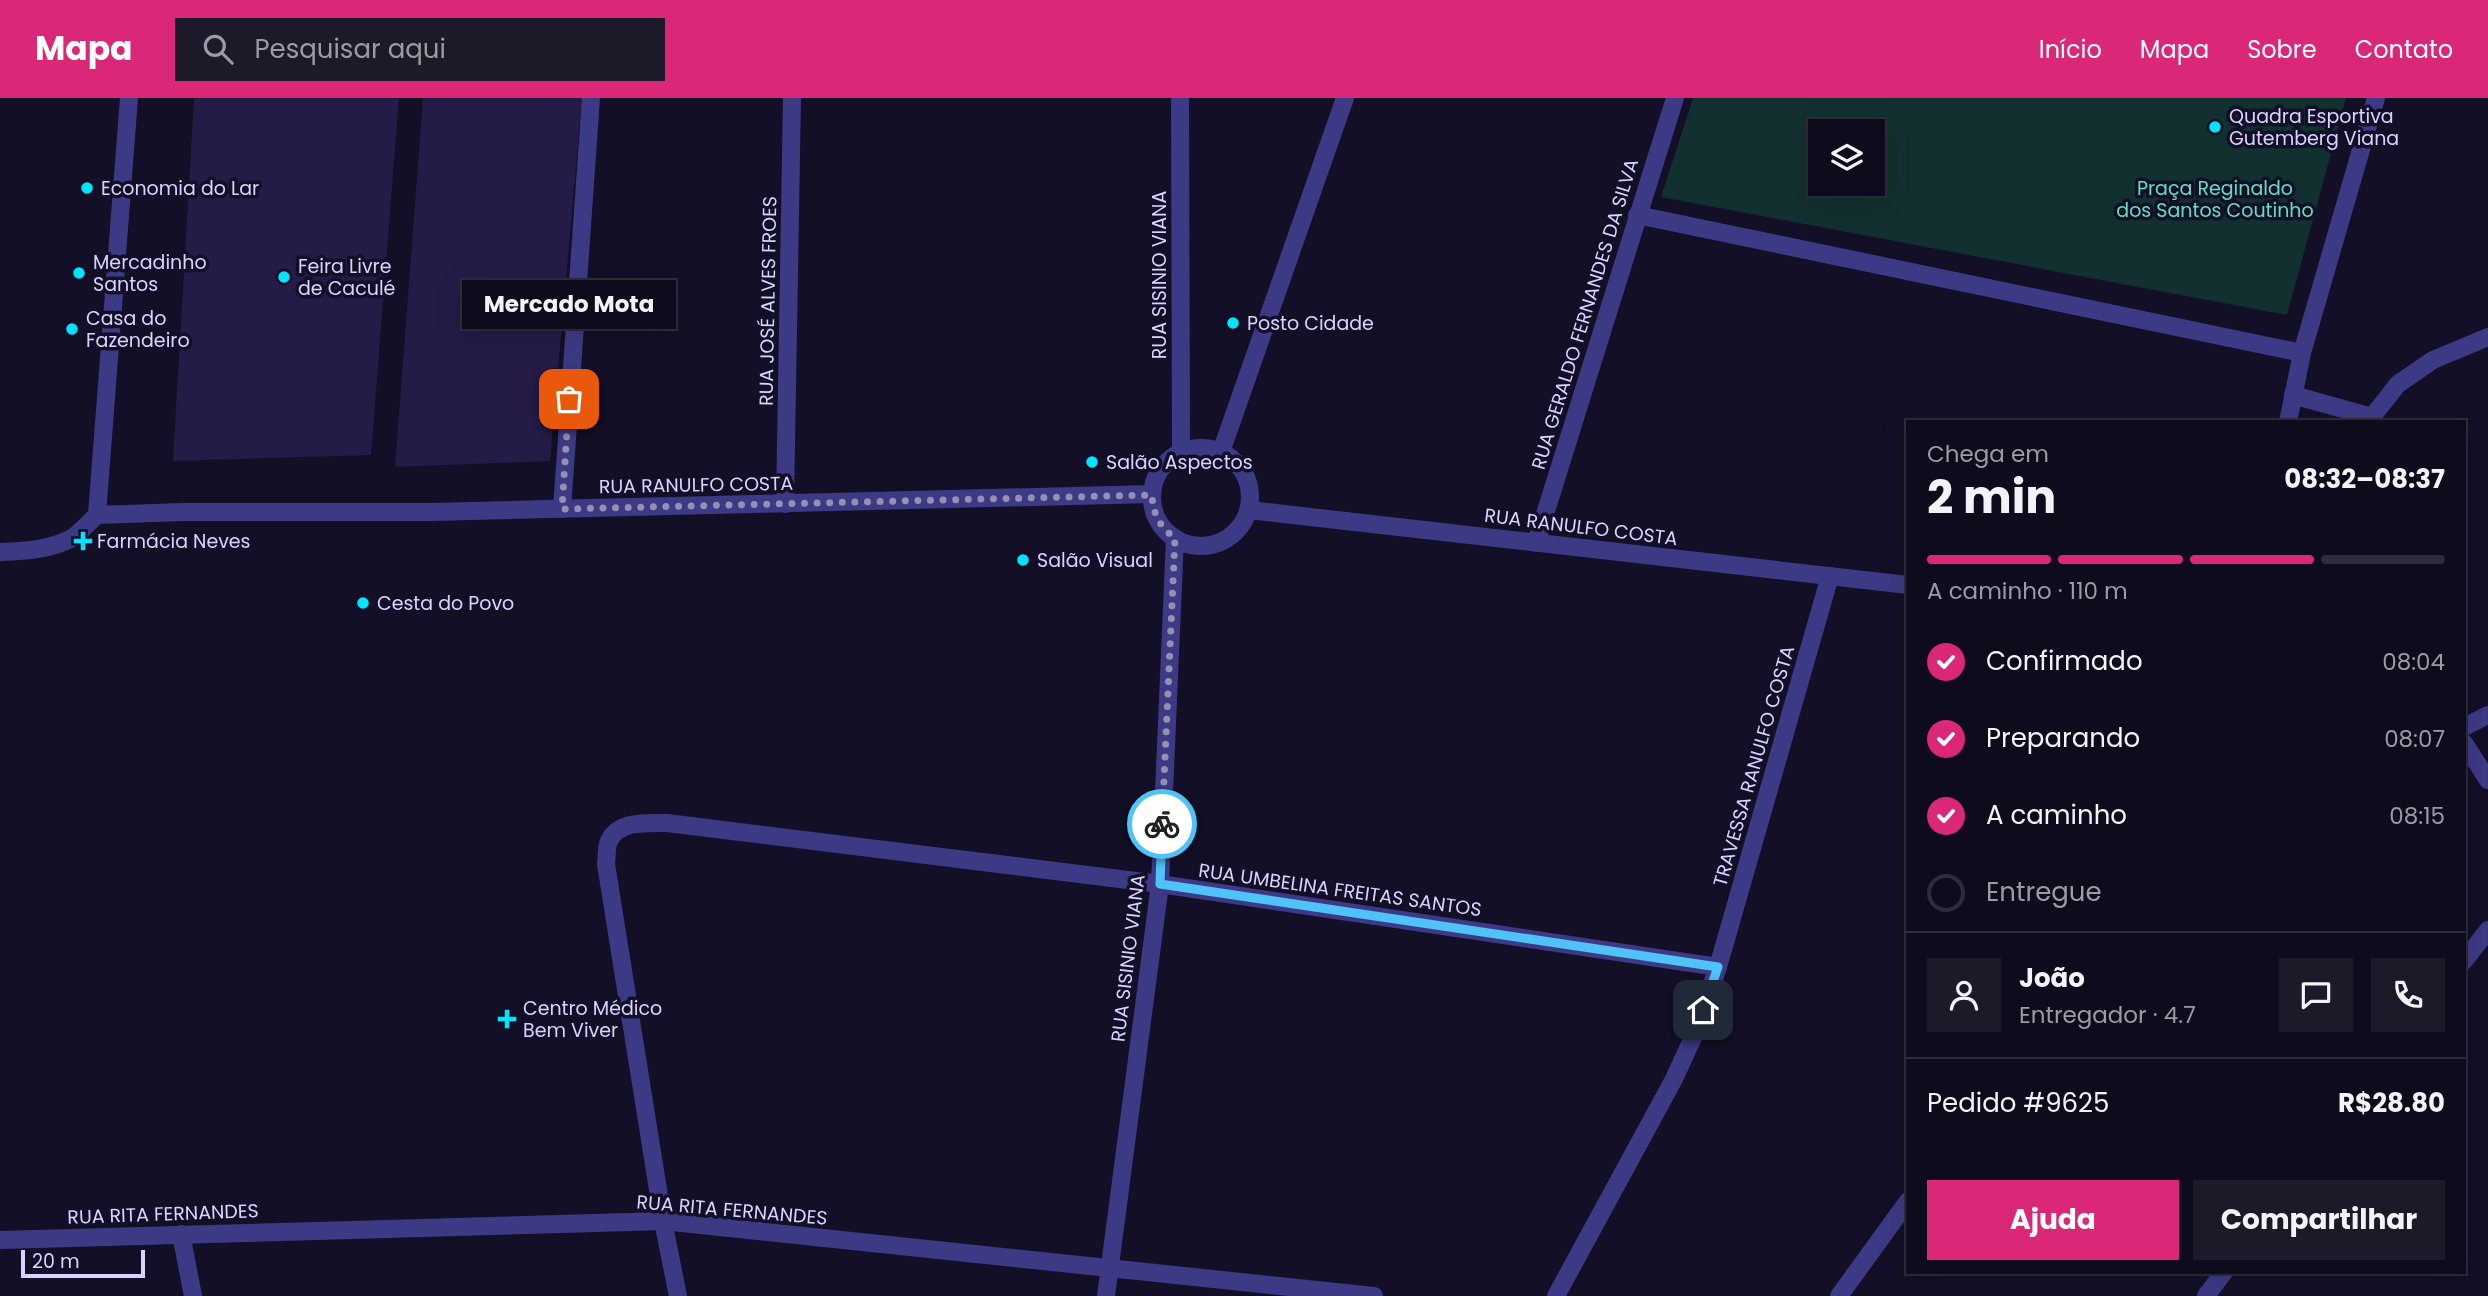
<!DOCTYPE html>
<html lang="pt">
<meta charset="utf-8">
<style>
body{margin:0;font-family:Poppins,sans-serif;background:#1c1929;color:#f1f3f6;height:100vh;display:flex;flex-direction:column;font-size:26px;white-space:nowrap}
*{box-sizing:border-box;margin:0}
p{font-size:23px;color:#9b9ba3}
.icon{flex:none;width:38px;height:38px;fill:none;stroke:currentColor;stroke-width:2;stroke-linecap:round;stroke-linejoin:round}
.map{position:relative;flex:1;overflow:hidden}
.panel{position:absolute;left:1906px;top:322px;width:560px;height:854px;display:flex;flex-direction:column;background:#0e0b1c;border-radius:0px;box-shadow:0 7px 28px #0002,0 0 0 2px #2e2b3b}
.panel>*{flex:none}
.tools{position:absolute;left:1808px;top:21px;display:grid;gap:14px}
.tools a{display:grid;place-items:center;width:77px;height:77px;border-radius:0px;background:#0e0b1c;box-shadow:0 7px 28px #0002,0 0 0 2px #2e2b3b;font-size:35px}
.scale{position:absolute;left:21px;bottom:18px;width:124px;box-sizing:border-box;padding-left:7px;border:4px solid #d9d4ff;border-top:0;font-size:19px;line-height:24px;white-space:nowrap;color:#d9d4ff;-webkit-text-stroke:5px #130f26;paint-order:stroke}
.pin{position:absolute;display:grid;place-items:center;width:60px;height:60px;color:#fff;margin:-30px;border-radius:14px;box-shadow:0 4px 10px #0006}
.courier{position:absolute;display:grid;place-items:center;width:70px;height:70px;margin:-35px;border:5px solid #4fc3f7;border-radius:50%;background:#fff;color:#222;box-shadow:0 2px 9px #0007}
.bubble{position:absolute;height:49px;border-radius:0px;background:#0e0b1c;box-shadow:0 7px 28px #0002,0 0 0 2px #2e2b3b;font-size:23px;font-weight:700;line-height:49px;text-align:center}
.overview em{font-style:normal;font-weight:700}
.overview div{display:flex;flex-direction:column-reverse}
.overview{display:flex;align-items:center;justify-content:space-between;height:119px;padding:0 21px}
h1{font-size:46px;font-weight:700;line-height:52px}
.bar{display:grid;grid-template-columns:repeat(4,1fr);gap:10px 7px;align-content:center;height:84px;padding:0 21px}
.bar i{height:9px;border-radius:5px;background:#2e2b3b}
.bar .on{background:#db2777}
.bar p{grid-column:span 4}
.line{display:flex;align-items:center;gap:18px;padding:0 21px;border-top:2px solid #2e2b3b}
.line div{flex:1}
.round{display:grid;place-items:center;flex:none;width:74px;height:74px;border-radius:0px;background:#1c1929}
ol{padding:0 21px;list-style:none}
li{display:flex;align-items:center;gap:21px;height:77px}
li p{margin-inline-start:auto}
li .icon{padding:7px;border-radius:50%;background:#db2777;color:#fff;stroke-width:4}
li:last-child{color:#9b9ba3}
li i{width:38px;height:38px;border:4px solid #2e2b3b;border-radius:50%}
.action{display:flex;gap:14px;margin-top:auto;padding:14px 21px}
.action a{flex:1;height:80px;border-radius:0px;background:#db2777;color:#fff;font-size:28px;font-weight:700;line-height:80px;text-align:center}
.action a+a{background:#1c1929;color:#f1f3f6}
header{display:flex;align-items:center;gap:42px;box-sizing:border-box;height:98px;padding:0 35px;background:#db2777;color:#fff}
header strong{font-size:33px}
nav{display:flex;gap:38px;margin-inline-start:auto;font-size:24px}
.search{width:490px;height:63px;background:#1c1929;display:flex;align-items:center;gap:18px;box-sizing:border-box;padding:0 24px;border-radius:0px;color:#9b9ba3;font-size:26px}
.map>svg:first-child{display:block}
.green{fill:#12302f;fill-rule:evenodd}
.building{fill:#241b47}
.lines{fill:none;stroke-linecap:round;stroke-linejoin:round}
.street{stroke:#3d3a85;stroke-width:18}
.done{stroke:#948fb3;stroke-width:7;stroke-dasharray:0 12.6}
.route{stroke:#4fc3f7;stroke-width:9}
.poi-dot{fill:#00e5ff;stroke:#130f26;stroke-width:2.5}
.labels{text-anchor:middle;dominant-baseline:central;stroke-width:7;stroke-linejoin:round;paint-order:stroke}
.poi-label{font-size:19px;fill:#d9d4ff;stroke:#130f26;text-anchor:start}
.park-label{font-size:19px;fill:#5fe0c0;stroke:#130f26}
.street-label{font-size:19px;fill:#d9d4ff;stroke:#130f26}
</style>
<header>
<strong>Mapa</strong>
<div class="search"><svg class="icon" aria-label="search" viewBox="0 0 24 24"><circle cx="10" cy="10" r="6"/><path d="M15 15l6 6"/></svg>Pesquisar aqui</div>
<nav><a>Início</a><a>Mapa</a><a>Sobre</a><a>Contato</a></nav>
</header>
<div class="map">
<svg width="2488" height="1198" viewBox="0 0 2488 1198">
<rect width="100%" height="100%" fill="#130f26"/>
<path class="green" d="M1693 0H2346L2287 217 1661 99ZM1820 33H1872V86H1820Z"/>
<g class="building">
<polygon points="194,0 399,0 371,357 173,363"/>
<polygon points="423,0 582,0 550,363 395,369"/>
</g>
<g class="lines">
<g class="street">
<polyline points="1180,0 1181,355"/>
<polyline points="1637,117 2302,255"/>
<polyline points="2293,297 2372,319 2370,324"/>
<polyline points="2372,319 2398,286 2433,262 2488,239"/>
<polyline points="2288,324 2302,255 2376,0"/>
<circle cx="1201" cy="399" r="49"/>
<polyline points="1221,354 1345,0"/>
<polyline points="785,406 792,0"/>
<polyline points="562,411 591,0"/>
<polyline points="1249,412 1908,487"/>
<polyline points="97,417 129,0"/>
<polyline points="1536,445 1675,0"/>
<path d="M0 454C24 453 50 452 72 440 81 434 89 424 97 417L182 414H432L1152 396"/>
<polyline points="2464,629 2488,617"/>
<polyline points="2464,645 2488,682"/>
<polyline points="2464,863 2488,832"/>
<polyline points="181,1136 193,1198"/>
<polyline points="0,1142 663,1123 1374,1198"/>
<path d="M678 1198 663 1123 606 766C607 759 606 749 609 743 619 722 648 725 667 725L1160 786 1718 869"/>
<polyline points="1106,1198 1160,786 1175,440"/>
<polyline points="1556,1198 1674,981 1696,933 1718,869 1830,478"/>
<polyline points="1839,1198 1908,1103"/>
<polyline points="2206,1198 2224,1174"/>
</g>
</g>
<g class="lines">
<path class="done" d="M569 301 562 411 1152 397C1153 416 1159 428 1175 440L1162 726"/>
<polyline class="route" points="1162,726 1160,786 1718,869 1703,912"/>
</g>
<g class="poi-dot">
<circle cx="2215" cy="29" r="7"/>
<circle cx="87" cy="90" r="7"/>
<circle cx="79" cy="175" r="7"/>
<circle cx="284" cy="179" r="7"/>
<circle cx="1233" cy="225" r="7"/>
<circle cx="72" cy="231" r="7"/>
<circle cx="1092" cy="364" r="7"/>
<path d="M79.5 432.5h7v7h7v7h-7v7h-7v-7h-7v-7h7z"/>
<circle cx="1023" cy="462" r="7"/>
<circle cx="363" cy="505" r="7"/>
<path d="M503.5 910.5h7v7h7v7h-7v7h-7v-7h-7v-7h7z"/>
</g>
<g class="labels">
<g class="poi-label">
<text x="2229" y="18">Quadra Esportiva<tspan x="2229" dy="22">Gutemberg Viana</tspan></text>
<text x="101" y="90">Economia do Lar</text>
<text x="93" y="164">Mercadinho<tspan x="93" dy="22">Santos</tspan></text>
<text x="298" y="168">Feira Livre<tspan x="298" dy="22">de Caculé</tspan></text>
<text x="86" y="220">Casa do<tspan x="86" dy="22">Fazendeiro</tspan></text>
<text x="1247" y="225">Posto Cidade</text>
<text x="1106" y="364">Salão Aspectos</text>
<text x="97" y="443">Farmácia Neves</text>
<text x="1037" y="462">Salão Visual</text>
<text x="377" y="505">Cesta do Povo</text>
<text x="523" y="910">Centro Médico<tspan x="523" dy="22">Bem Viver</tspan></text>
</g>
<g class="park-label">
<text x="2215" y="90">Praça Reginaldo<tspan x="2215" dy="22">dos Santos Coutinho</tspan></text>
</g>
<g class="street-label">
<text transform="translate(1159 177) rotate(-90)">RUA SISINIO VIANA</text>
<text transform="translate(768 203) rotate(-89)">RUA JOSÉ ALVES FROES</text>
<text transform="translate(1585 216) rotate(-73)">RUA GERALDO FERNANDES DA SILVA</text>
<text transform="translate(696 387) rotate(-1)">RUA RANULFO COSTA</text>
<text transform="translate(1581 429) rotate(7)">RUA RANULFO COSTA</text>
<text transform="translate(1754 668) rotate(-74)">TRAVESSA RANULFO COSTA</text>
<text transform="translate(1340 792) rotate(8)">RUA UMBELINA FREITAS SANTOS</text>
<text transform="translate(1128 860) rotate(-83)">RUA SISINIO VIANA</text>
<text transform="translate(732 1112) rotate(5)">RUA RITA FERNANDES</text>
<text transform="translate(163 1116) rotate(-2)">RUA RITA FERNANDES</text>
</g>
</g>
</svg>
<div class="tools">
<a><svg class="icon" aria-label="layers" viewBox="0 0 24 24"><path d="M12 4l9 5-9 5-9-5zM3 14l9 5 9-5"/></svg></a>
</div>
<div class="scale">20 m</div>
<div class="pin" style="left:569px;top:301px;background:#ea580c"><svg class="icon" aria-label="bag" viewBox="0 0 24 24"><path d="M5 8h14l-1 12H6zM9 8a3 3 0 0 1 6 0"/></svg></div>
<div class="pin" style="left:1703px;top:912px;background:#1f2937"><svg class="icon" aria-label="home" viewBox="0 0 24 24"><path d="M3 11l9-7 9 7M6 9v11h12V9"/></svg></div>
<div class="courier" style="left:1162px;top:726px"><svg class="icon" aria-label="bike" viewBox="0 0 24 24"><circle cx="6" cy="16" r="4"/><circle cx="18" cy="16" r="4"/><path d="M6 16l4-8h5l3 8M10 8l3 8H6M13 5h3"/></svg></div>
<div class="bubble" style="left:462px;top:182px;width:214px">Mercado Mota</div>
<section class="panel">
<div class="overview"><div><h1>2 min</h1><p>Chega em</p></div><em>08:32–08:37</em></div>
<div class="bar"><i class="on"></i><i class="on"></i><i class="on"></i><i></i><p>A caminho · 110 m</p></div>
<ol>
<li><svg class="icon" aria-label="check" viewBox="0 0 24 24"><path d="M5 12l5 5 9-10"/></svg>Confirmado<p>08:04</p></li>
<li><svg class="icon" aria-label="check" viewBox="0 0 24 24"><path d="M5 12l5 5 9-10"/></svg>Preparando<p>08:07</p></li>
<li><svg class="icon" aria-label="check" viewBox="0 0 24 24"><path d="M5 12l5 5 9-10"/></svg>A caminho<p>08:15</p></li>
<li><i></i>Entregue</li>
</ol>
<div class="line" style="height:126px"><a class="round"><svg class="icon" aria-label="person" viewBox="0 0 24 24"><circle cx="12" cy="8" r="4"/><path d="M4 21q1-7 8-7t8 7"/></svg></a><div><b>João</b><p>Entregador · 4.7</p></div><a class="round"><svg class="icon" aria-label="chat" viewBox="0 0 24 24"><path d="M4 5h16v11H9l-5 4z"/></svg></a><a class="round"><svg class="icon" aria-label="phone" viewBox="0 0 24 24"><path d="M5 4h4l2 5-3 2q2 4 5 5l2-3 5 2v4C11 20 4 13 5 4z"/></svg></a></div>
<div class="line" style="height:91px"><div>Pedido #9625</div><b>R$28.80</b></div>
<div class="action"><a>Ajuda</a><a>Compartilhar</a></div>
</section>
</div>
